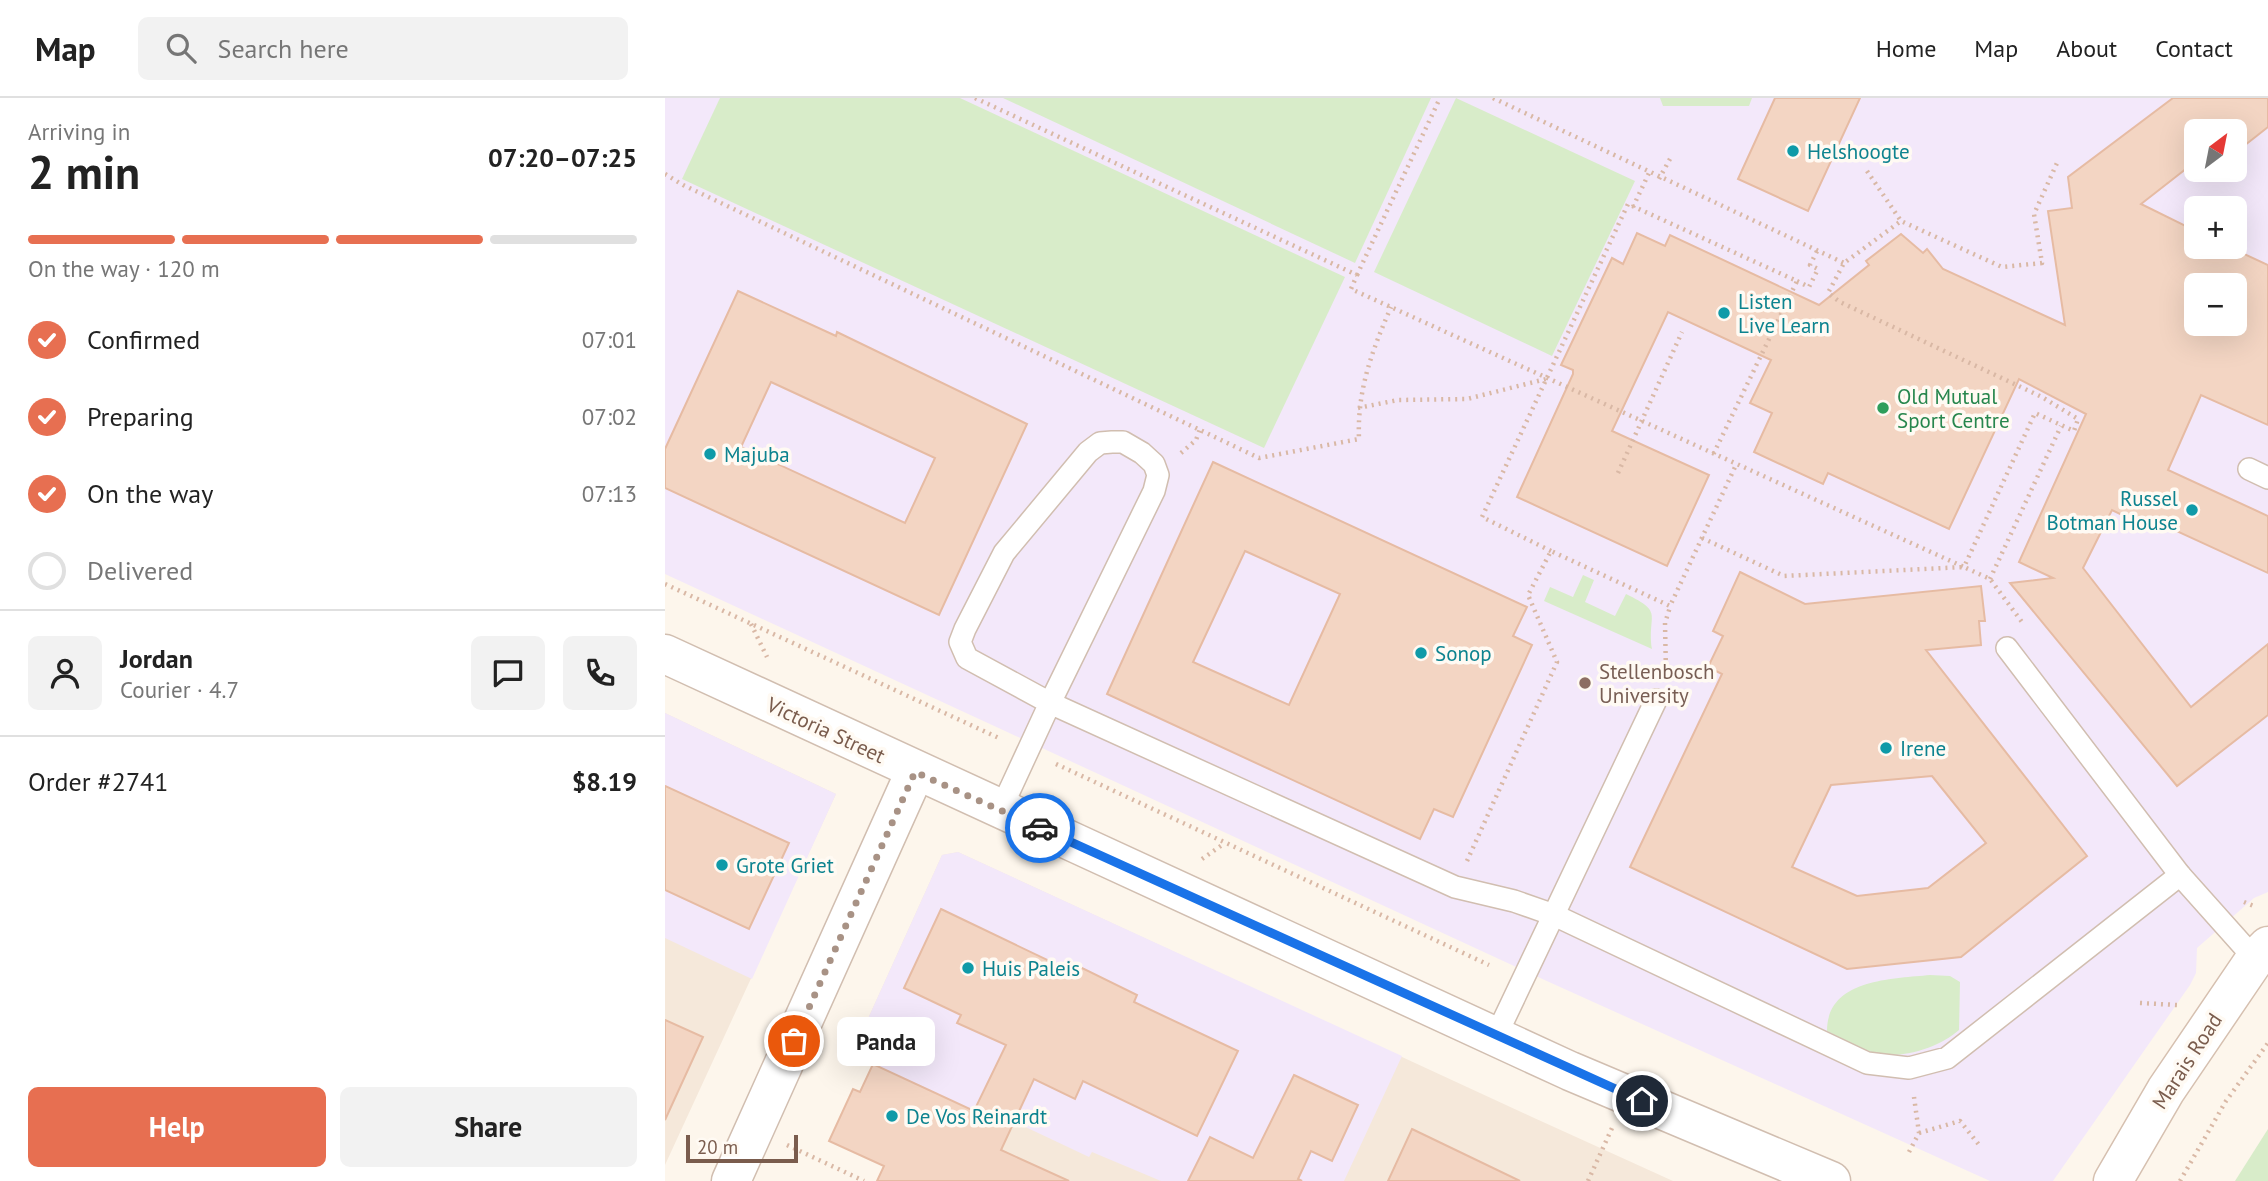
<!DOCTYPE html>
<meta charset="utf-8">
<style>
body{margin:0;font-family:"PT Sans",sans-serif;background:#f2f2f2;color:#222;height:100vh;display:flex;flex-direction:column;font-size:26px;white-space:nowrap}
*{box-sizing:border-box;margin:0}
p{font-size:23px;color:#767676}
.icon{flex:none;width:38px;height:38px;fill:none;stroke:currentColor;stroke-width:2;stroke-linecap:round;stroke-linejoin:round}
.map{position:relative;flex:1;overflow:hidden}
.panel{display:flex;flex-direction:column;background:#fff;width:665px}
.panel>*{flex:none}
.needle{width:46px;rotate:32deg}
.tools{position:absolute;left:1519px;top:21px;display:grid;gap:14px}
.tools a{display:grid;place-items:center;width:63px;height:63px;border-radius:10px;background:#fff;box-shadow:0 7px 28px #0002;font-size:35px}
.scale{position:absolute;left:21px;bottom:18px;width:112px;box-sizing:border-box;padding-left:7px;border:4px solid #7a5c4d;border-top:0;font-size:19px;line-height:24px;white-space:nowrap;color:#7a5c4d;-webkit-text-stroke:5px #fffaf3;paint-order:stroke}
.pin{position:absolute;display:grid;place-items:center;width:60px;height:60px;color:#fff;margin:-30px;border:4px solid #fff;border-radius:50%;box-shadow:0 2px 7px #0007}
.courier{position:absolute;display:grid;place-items:center;width:70px;height:70px;margin:-35px;border:5px solid #1a73e8;border-radius:50%;background:#fff;color:#222;box-shadow:0 2px 9px #0007}
.bubble{position:absolute;height:49px;border-radius:10px;background:#fff;box-shadow:0 7px 28px #0002;font-size:23px;font-weight:600;line-height:49px;text-align:center}
.headline em{font-style:normal;font-weight:600}
.headline div{display:flex;flex-direction:column-reverse}
.headline{display:flex;align-items:center;justify-content:space-between;height:119px;padding:0 28px}
h1{font-size:46px;font-weight:600;line-height:52px}
.bar{display:grid;grid-template-columns:repeat(4,1fr);gap:10px 7px;align-content:center;height:84px;padding:0 28px}
.bar i{height:9px;border-radius:5px;background:#e0e0e0}
.bar .current{background:#e76f51}
.bar p{grid-column:span 4}
.line{display:flex;align-items:center;gap:18px;padding:0 28px;border-top:2px solid #e0e0e0}
.line div{flex:1}
.round{display:grid;place-items:center;flex:none;width:74px;height:74px;border-radius:10px;background:#f2f2f2}
ol{padding:0 28px;list-style:none}
li{display:flex;align-items:center;gap:21px;height:77px}
li p{margin-inline-start:auto}
li .icon{padding:7px;border-radius:50%;background:#e76f51;color:#fff;stroke-width:4}
li:last-child{color:#767676}
li i{width:38px;height:38px;border:4px solid #e0e0e0;border-radius:50%}
.primary-button{display:flex;gap:14px;margin-top:auto;padding:14px 28px}
.primary-button a{flex:1;height:80px;border-radius:10px;background:#e76f51;color:#fff;font-size:28px;font-weight:600;line-height:80px;text-align:center}
.primary-button a+a{background:#f2f2f2;color:#222}
header{display:flex;align-items:center;gap:42px;box-sizing:border-box;height:98px;padding:0 35px;background:#fff;border-bottom:2px solid #e0e0e0}
header strong{font-size:33px}
nav{display:flex;gap:38px;margin-inline-start:auto;font-size:24px}
.search{width:490px;height:63px;background:#f2f2f2;display:flex;align-items:center;gap:18px;box-sizing:border-box;padding:0 24px;border-radius:10px;color:#767676;font-size:26px}
main{display:flex;flex:1;min-height:0}
.map>svg:first-child{display:block}
.residential{fill:#f5e8da}
.education{fill:#f3e8fa;fill-rule:evenodd}
.green{fill:#d8ecc9}
.building{fill:#f3d5c3;stroke:#e6bba3;stroke-width:2;fill-rule:evenodd}
.lines{fill:none;stroke-linecap:round;stroke-linejoin:round}
.lane-casing{stroke:#d1beb0;stroke-width:24}
.street-casing{stroke:#d1beb0;stroke-width:41}
.secondary-casing{stroke:#d6c0b0;stroke-width:41}
.path{stroke:#d9b8a5;stroke-width:4.5;stroke-dasharray:2 5;stroke-linecap:butt}
.lane{stroke:#fff;stroke-width:21}
.street{stroke:#fff;stroke-width:38}
.secondary{stroke:#fff;stroke-width:38}
.done{stroke:#a89285;stroke-width:7;stroke-dasharray:0 12.6}
.route{stroke:#1a73e8;stroke-width:9}
.culture-dot{fill:#0f9aa8;stroke:#fffaf3;stroke-width:2.5}
.leisure-dot{fill:#2e9e5b;stroke:#fffaf3;stroke-width:2.5}
.education-dot{fill:#8d6e63;stroke:#fffaf3;stroke-width:2.5}
.labels{text-anchor:middle;dominant-baseline:central;stroke-width:7;stroke-linejoin:round;paint-order:stroke}
.culture-label{font-size:21px;fill:#0d838f;stroke:#fffaf3;text-anchor:start}
.leisure-label{font-size:21px;fill:#27864d;stroke:#fffaf3;text-anchor:start}
.education-label{font-size:21px;fill:#785e54;stroke:#fffaf3;text-anchor:start}
.street-label{font-size:21px;fill:#7a5c4d;stroke:#fffaf3}
</style>
<header>
<strong>Map</strong>
<div class="search"><svg class="icon" aria-label="search" viewBox="0 0 24 24"><circle cx="10" cy="10" r="6"/><path d="M15 15l6 6"/></svg>Search here</div>
<nav><a>Home</a><a>Map</a><a>About</a><a>Contact</a></nav>
</header>
<main>
<section class="panel">
<div class="headline"><div><h1>2 min</h1><p>Arriving in</p></div><em>07:20–07:25</em></div>
<div class="bar"><i class="current"></i><i class="current"></i><i class="current"></i><i></i><p>On the way · 120 m</p></div>
<ol>
<li><svg class="icon" aria-label="check" viewBox="0 0 24 24"><path d="M5 12l5 5 9-10"/></svg>Confirmed<p>07:01</p></li>
<li><svg class="icon" aria-label="check" viewBox="0 0 24 24"><path d="M5 12l5 5 9-10"/></svg>Preparing<p>07:02</p></li>
<li><svg class="icon" aria-label="check" viewBox="0 0 24 24"><path d="M5 12l5 5 9-10"/></svg>On the way<p>07:13</p></li>
<li><i></i>Delivered</li>
</ol>
<div class="line" style="height:126px"><a class="round"><svg class="icon" aria-label="person" viewBox="0 0 24 24"><circle cx="12" cy="8" r="4"/><path d="M4 21q1-7 8-7t8 7"/></svg></a><div><b>Jordan</b><p>Courier · 4.7</p></div><a class="round"><svg class="icon" aria-label="chat" viewBox="0 0 24 24"><path d="M4 5h16v11H9l-5 4z"/></svg></a><a class="round"><svg class="icon" aria-label="phone" viewBox="0 0 24 24"><path d="M5 4h4l2 5-3 2q2 4 5 5l2-3 5 2v4C11 20 4 13 5 4z"/></svg></a></div>
<div class="line" style="height:91px"><div>Order #2741</div><b>$8.19</b></div>
<div class="primary-button"><a>Help</a><a>Share</a></div>
</section>
<div class="map">
<svg width="1603" height="1083" viewBox="0 0 1603 1083">
<rect width="100%" height="100%" fill="#fdf6ec"/>
<g class="residential">
<polygon points="0,615 171,696 0,1067"/>
<polygon points="293,754 867,1019 1008,1083 277,1083 308,1013 187,956 277,757"/>
</g>
<g class="education">
<path d="M0 0H1603V794L1589 800 1532 850 1531 875 1525 887 1388 1083H1325L884 884 0 476ZM1531 33H1570V72H1531ZM1531 110H1570V149H1531ZM1531 187H1570V226H1531Z"/>
<polygon points="0,615 171,696 87,881 0,840"/>
<polygon points="293,754 737,958 679,1083 496,1083 427,1054 424,1059 312,1006 309,1013 187,956 277,757"/>
</g>
<g class="green">
<polygon points="55,0 295,0 680,179 599,350 17,81"/>
<polygon points="338,0 766,0 690,165"/>
<polygon points="791,0 970,83 887,258 709,174"/>
<polygon points="995,0 1087,0 1084,8 998,8"/>
<path d="M918 477 929 482 920 504 950 518 961 496C1000 515 982 515 987 551L879 503 885 489 908 499Z"/>
<path d="M1265 877 1285 878 1295 884 1294 932C1274 950 1233 963 1207 954 1191 949 1176 940 1162 933 1162 881 1226 881 1265 877Z"/>
<polygon points="1603,1031 1603,1083 1570,1083"/>
</g>
<g class="building">
<polygon points="1110,0 1195,0 1143,113 1073,81"/>
<path d="M1508 0H1603V29L1570 55V33H1531V63L1476 106 1531 133V149H1564L1603 167V327L1536 297 1503 372 1603 418V475L1490 423 1486 431 1447 412 1418 470 1526 609 1603 546V617L1512 688 1345 485 1388 480 1354 464 1421 316 1354 281 1284 431 1163 375 1158 386 1089 354 1107 315 1085 305 1106 262 1003 214 947 333 1044 377 1002 468 852 399 908 276V272L896 267 947 160 958 166 972 135 1000 148 1005 137 1154 207 1204 167 1201 163 1236 136 1258 155 1262 151 1278 171 1400 227 1383 113 1407 110 1403 79ZM1531 187H1570V226H1531Z"/>
<path d="M73 193 171 238 172 234 362 326 274 517 0 390V351ZM106 284 270 360 240 425 76 349Z"/>
<path d="M548 364 862 509 848 538 867 547 788 719 769 711 755 741 442 596ZM580 453 675 496 624 607 528 564Z"/>
<path d="M1075 474 1140 506 1316 488 1320 523H1314L1316 547 1261 552 1422 758 1296 859 1182 871 965 769 1057 576 1043 569 1058 538 1048 533ZM1267 678 1321 745 1263 790 1192 798 1127 769 1166 687Z"/>
<polygon points="0,688 124,745 84,831 0,792"/>
<polygon points="276,811 401,871 405,864 472,897 469,904 573,953 532,1038 418,983 410,1001 369,981 336,1052 404,1083 212,1083 219,1068 164,1043 188,991 195,994 208,966 309,1013 341,947 292,925 296,917 239,890"/>
<polygon points="0,922 38,939 0,1022"/>
<polygon points="629,977 693,1007 667,1063 646,1053 633,1081 637,1083 523,1083 545,1039 588,1060"/>
<polygon points="747,1031 855,1083 723,1083"/>
</g>
<g class="lines">
<defs>
<g id="lane">
<polyline points="1584,371 1603,380"/>
<polyline points="1342,550 1515,777 1590,861"/>
<polyline points="335,713 385,605 489,393 493,377 489,366 477,355 458,344 447,344 435,345 423,354 339,455 300,531 295,544 302,560 385,605 790,789 849,803 889,817 1202,965 1244,970 1282,960 1515,777"/>
<polyline points="831,938 991,602"/>
</g>
<g id="street">
<polyline points="0,556 905,973 1166,1083"/>
<polyline points="66,1083 250,674"/>
</g>
<polyline id="secondary" points="1448,1083 1501,992 1590,861 1603,848"/>
</defs>
<use href="#lane" class="lane-casing"/>
<use href="#street" class="street-casing"/>
<use href="#secondary" class="secondary-casing"/>
<g class="path">
<polyline points="310,0 692,177 686,191 1299,469 1370,315 1409,333 1413,321 1377,299 1175,204 1163,195 1179,165 1236,123 1337,169 1377,165 1369,116 1392,65"/>
<polyline points="828,0 1179,165"/>
<polyline points="1202,73 1236,123"/>
<path d="M0 76 18 87 594 360 694 341C692 292 707 253 726 209"/>
<polyline points="994,81 1006,59"/>
<polyline points="968,109 984,75"/>
<polyline points="692,177 775,0"/>
<polyline points="1132,183 1144,189 1153,171 1145,167 1152,153"/>
<polyline points="693,310 733,302 802,301 881,281"/>
<polyline points="516,355 531,342 535,331"/>
<polyline points="953,375 1017,234"/>
<polyline points="1037,440 1119,478 1299,469 1325,481 1357,524"/>
<polyline points="886,453 817,419 963,106 1132,183 1048,357"/>
<polyline points="1325,481 1396,328"/>
<polyline points="0,486 336,641"/>
<polyline points="86,526 102,559"/>
<polyline points="1001,576 1000,525 1005,509"/>
<polyline points="391,666 824,867"/>
<polyline points="537,761 560,745"/>
<polyline points="802,763 892,564 863,497 886,453 1005,508 1071,367"/>
<polyline points="1579,804 1591,809"/>
<polyline points="1475,905 1512,907"/>
<polyline points="1254,1035 1295,1023 1315,1048"/>
<polyline points="122,1047 199,1083"/>
<polyline points="1244,1054 1254,1035 1249,999"/>
<polyline points="923,1083 947,1030"/>
<polyline points="1515,1083 1561,1003 1603,945"/>
</g>
<use href="#lane" class="lane"/>
<use href="#street" class="street"/>
<use href="#secondary" class="secondary"/>
</g>
<g class="lines">
<polyline class="done" points="129,943 250,674 375,730"/>
<polyline class="route" points="375,730 977,1003"/>
</g>
<g class="culture-dot">
<circle cx="1128" cy="53" r="7"/>
<circle cx="1059" cy="215" r="7"/>
<circle cx="45" cy="356" r="7"/>
<circle cx="1527" cy="412" r="7"/>
<circle cx="756" cy="555" r="7"/>
<circle cx="1221" cy="650" r="7"/>
<circle cx="57" cy="767" r="7"/>
<circle cx="303" cy="870" r="7"/>
<circle cx="227" cy="1018" r="7"/>
</g>
<circle class="leisure-dot" cx="1218" cy="310" r="7"/>
<circle class="education-dot" cx="920" cy="585" r="7"/>
<g class="labels">
<g class="culture-label">
<text x="1142" y="53">Helshoogte</text>
<text x="1073" y="203">Listen<tspan x="1073" dy="24">Live Learn</tspan></text>
<text x="59" y="356">Majuba</text>
<text x="1513" y="400" text-anchor="end">Russel<tspan x="1513" dy="24">Botman House</tspan></text>
<text x="770" y="555">Sonop</text>
<text x="1235" y="650">Irene</text>
<text x="71" y="767">Grote Griet</text>
<text x="317" y="870">Huis Paleis</text>
<text x="241" y="1018">De Vos Reinardt</text>
</g>
<g class="leisure-label">
<text x="1232" y="298">Old Mutual<tspan x="1232" dy="24">Sport Centre</tspan></text>
</g>
<g class="education-label">
<text x="934" y="573">Stellenbosch<tspan x="934" dy="24">University</tspan></text>
</g>
<g class="street-label">
<text transform="translate(161 632) rotate(25)">Victoria Street</text>
<text transform="translate(1522 963) rotate(-57)">Marais Road</text>
</g>
</g>
</svg>
<div class="tools">
<a><svg class="needle" viewBox="-14 -14 28 28"><path d="M0-13l5 13h-10z" fill="#e53935"/><path d="M0 13l5-13h-10z" fill="#767676"/></svg></a>
<a>+</a>
<a>−</a>
</div>
<div class="scale">20 m</div>
<div class="pin" style="left:129px;top:943px;background:#ea580c"><svg class="icon" aria-label="bag" viewBox="0 0 24 24"><path d="M5 8h14l-1 12H6zM9 8a3 3 0 0 1 6 0"/></svg></div>
<div class="pin" style="left:977px;top:1003px;background:#1f2937"><svg class="icon" aria-label="home" viewBox="0 0 24 24"><path d="M3 11l9-7 9 7M6 9v11h12V9"/></svg></div>
<div class="courier" style="left:375px;top:730px"><svg class="icon" aria-label="car" viewBox="0 0 24 24"><path d="M5 17H2v-5l4-1 3-4h7l3 4 3 1v5h-3M9 17h6M6 11h13"/><circle cx="7" cy="17" r="2"/><circle cx="17" cy="17" r="2"/></svg></div>
<div class="bubble" style="left:172px;top:919px;width:98px">Panda</div>
</div>
</main>
